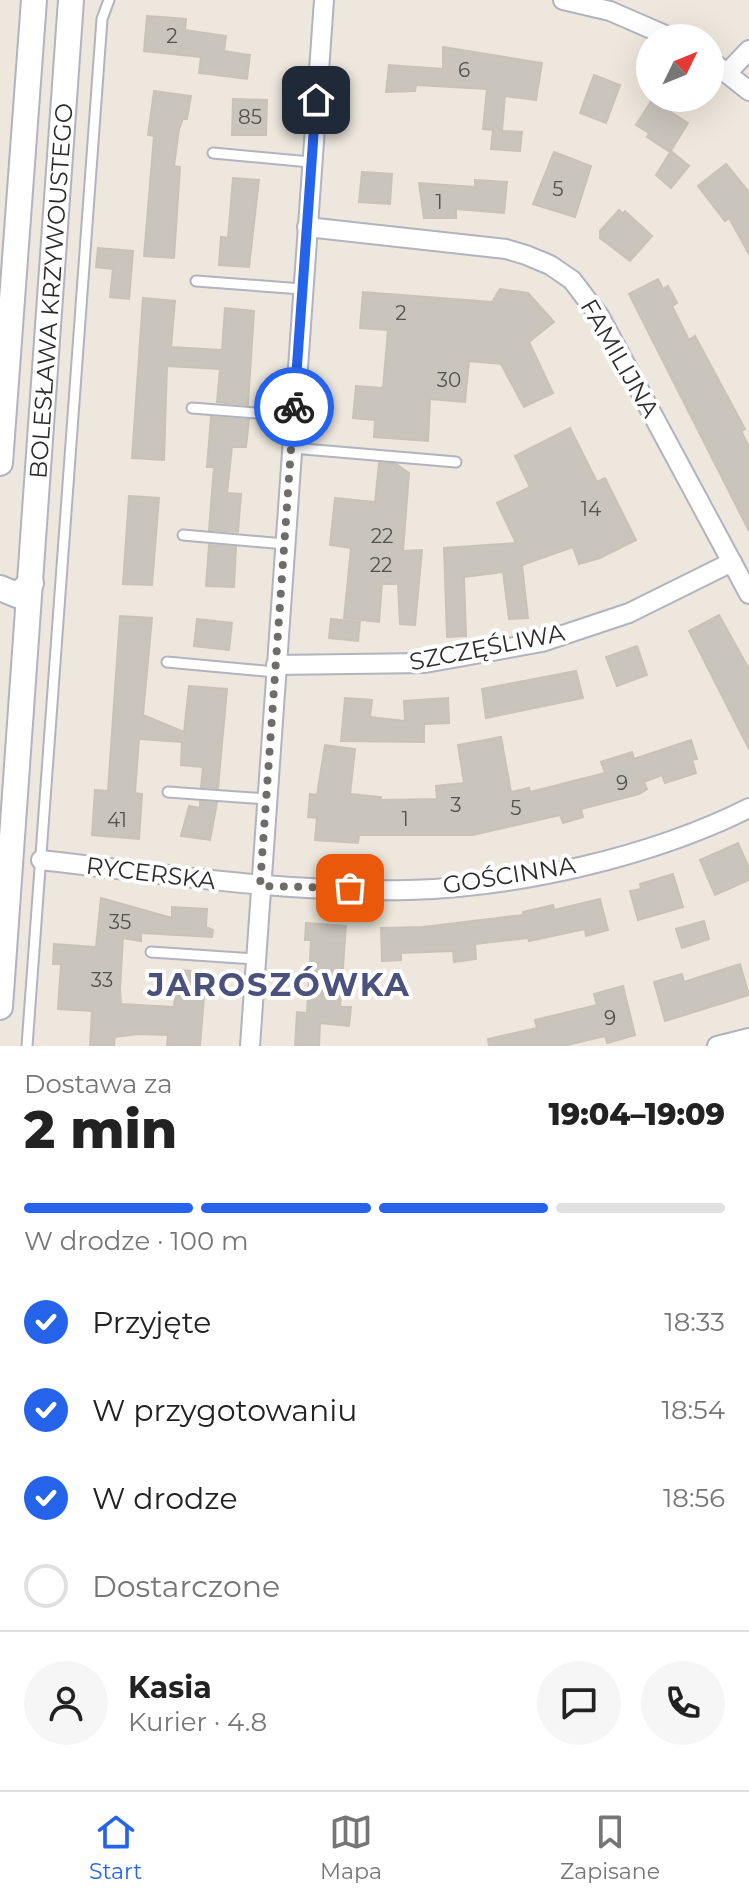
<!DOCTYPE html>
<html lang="pl">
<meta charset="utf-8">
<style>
body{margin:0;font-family:Montserrat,sans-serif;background:#f6f6f6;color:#222;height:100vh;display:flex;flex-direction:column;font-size:30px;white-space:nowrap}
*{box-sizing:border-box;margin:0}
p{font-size:26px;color:#767676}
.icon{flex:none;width:44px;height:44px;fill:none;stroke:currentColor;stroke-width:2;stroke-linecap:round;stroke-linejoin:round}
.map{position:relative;height:1046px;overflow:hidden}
.details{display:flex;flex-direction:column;background:#fff;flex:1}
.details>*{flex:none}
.needle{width:52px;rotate:47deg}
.buttons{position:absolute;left:636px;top:24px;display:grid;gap:16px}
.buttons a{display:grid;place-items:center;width:88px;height:88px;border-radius:50%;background:#fff;box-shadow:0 8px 32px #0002;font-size:40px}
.pin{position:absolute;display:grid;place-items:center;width:68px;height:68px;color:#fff;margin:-34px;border-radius:16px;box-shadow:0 4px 12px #0006}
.courier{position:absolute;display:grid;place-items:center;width:80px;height:80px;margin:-40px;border:6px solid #2563eb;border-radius:50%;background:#fff;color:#222;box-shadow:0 2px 10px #0007}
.head em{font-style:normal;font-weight:800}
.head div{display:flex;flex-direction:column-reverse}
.head{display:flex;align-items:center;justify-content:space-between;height:136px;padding:0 24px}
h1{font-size:52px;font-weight:800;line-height:60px}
.bar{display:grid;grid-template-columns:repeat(4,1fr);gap:12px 8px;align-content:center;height:96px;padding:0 24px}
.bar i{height:10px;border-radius:6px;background:#e0e0e0}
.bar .on{background:#2563eb}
.bar p{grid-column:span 4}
.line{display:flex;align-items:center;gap:20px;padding:0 24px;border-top:2px solid #e0e0e0}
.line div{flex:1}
.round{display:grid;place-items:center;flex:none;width:84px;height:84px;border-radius:42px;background:#f6f6f6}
ol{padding:0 24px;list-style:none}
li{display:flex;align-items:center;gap:24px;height:88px}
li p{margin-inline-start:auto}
li .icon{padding:8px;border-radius:50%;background:#2563eb;color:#fff;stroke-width:4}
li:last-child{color:#767676}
li i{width:44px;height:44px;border:4px solid #e0e0e0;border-radius:50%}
.dock{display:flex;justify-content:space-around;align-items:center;height:112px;border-top:2px solid #e0e0e0;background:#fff;font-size:22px;color:#767676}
.dock a{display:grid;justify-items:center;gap:4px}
.dock .on{color:#2563eb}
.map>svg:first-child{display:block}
.building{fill:#c9c5bc;stroke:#c9c3b7;stroke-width:2}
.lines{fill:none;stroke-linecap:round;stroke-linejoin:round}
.service-casing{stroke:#b1b3bf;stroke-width:13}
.minor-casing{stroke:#b1b3bf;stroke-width:22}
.secondary-casing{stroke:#b1b3bf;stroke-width:28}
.service{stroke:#fff;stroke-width:9}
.minor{stroke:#fff;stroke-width:18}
.secondary{stroke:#fff;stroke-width:24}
.done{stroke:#6f6d69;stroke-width:8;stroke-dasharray:0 14.4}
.route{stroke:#2563eb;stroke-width:10}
.labels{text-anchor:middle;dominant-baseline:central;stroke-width:8;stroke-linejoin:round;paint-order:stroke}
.number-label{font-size:20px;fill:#52524f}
.street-label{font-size:24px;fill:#2b2b2b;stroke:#fff}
.district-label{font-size:32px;font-weight:bold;letter-spacing:2px;fill:#4a517d;stroke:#fff}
</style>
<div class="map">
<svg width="749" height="1046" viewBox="0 0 749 1046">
<rect width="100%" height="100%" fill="#ede7dd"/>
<g class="building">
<polygon points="147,16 186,19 185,30 226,36 224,51 250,55 247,79 199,73 201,57 144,51"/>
<polygon points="443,47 542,63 536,100 505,96 502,131 522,132 520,151 491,149 493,130 483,129 487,89 416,85 415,91 386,92 389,65 443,69"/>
<polygon points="594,75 620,85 606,123 580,113"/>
<polygon points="154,91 191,96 187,119 183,119 179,129 174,166 180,167 174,258 144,256 154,136 148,135"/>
<polygon points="233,99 267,100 266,135 232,135"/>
<polygon points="652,100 688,123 670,152 647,137 649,133 636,125"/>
<polygon points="671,151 689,166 671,188 656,175"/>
<polygon points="554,152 591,166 575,217 533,204"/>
<polygon points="726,164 749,192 749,254 729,218 725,221 698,186"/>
<polygon points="362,172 392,174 390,204 359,202"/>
<polygon points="233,178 259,180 249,267 219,265 221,237 228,238"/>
<polygon points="475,180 507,182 504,213 456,209 456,218 424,218 419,183 475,187"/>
<polygon points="619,210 623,214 625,211 652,236 630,261 600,238 600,231"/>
<polygon points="98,248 133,251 129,299 110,297 113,269 96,267"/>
<polygon points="658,279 663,289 668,286 677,303 672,306 689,340 695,336 745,429 741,431 749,446 749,531 629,294"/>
<polygon points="500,289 528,293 554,322 529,342 553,393 524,407 501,364 469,361 465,402 430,399 428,441 374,437 375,420 353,418 356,386 383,388 388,330 360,328 363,292 492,302"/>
<polygon points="143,298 175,301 171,347 222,350 225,308 254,311 248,405 217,402 220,369 167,366 164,460 132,458"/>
<polygon points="211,417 249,420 246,447 232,447 227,493 241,494 238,532 209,530 214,467 207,467"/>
<polygon points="570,428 597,482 605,478 636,540 600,558 579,564 573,547 522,565 528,618 509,619 503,572 464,577 466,636 447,637 444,548 516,543 497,503 530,487 515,456"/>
<polygon points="379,463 396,464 409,473 403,551 422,550 415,625 400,624 398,584 382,584 379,622 344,618 351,548 330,545 335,498 375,502"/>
<polygon points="129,496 159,498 152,585 123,584"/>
<polygon points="209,545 236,547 234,587 206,586"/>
<polygon points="719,615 749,669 749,749 689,631"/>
<polygon points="120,616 152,618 143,715 184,732 189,686 227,689 218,788 201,787 203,767 181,765 182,742 139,739 135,793 142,794 139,839 92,835 95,790 108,791"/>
<polygon points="197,619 232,623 229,650 194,646"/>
<polygon points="331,619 360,622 358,641 329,638"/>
<polygon points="637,646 647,675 617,686 606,657"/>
<polygon points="576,671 583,698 486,718 482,689"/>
<polygon points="345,698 372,700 370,717 405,721 404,701 448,698 449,723 424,724 424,742 341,741"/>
<polygon points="501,737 511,792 529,788 530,792 605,773 601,762 632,752 634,759 691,740 697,759 692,760 696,773 665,783 662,775 644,782 647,789 639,794 581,809 583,817 563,823 560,815 473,835 359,835 358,843 315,840 317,818 308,817 310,794 317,795 325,745 355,749 350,794 381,797 380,800 437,799 436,786 464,783 458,745"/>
<polygon points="200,802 217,803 210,840 181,836 189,806 200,808"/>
<polygon points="738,843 749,868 749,880 715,895 700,860"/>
<polygon points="673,874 683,907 638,920 630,891 641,889 640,884"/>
<polygon points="101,898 172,918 172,907 207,909 206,927 213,930 212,937 141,933 141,941 123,938 120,989 121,1004 174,1007 177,970 206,972 200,1046 167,1046 168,1035 138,1034 115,1037 114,1046 90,1046 92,1011 58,1009 61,964 53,964 54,944 96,947"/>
<polygon points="600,899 608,930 586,936 585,929 529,941 528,938 475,944 476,959 454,962 453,951 401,953 401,960 382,961 381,928 423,927 523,915 523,912 553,905 554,910"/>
<polygon points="704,921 709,939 682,948 676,929"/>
<polygon points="306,923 346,926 340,1007 351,1007 349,1026 320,1023 319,1046 295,1046 297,1012 307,1013 311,940 305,940"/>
<polygon points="740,964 749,995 665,1021 654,982 682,974 684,982"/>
<polygon points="623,986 635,1035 607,1043 605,1036 563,1046 489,1046 488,1039 537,1028 535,1020 597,1005 594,994"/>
</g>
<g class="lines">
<defs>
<g id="service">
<polyline points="213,153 310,162"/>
<polyline points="196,281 302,289"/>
<polyline points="192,408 293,416"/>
<polyline points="292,448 456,462"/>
<polyline points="183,535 285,544"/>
<polyline points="167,662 275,672"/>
<polyline points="168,792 267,799"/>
<polyline points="151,952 255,959"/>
<polyline points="27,1046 102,19 109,0"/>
</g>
<g id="minor">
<polyline points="563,0 610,11 672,38"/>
<polyline points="710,60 749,91"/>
<polyline points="728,72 749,50"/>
<polyline points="307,227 506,249 526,255 550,265 572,280 600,317 749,594"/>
<polyline points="276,665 425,663 542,642 629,613 732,562"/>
<path d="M41 860C163 874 286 893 409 890 518 887 651 857 749 808"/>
<polyline points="250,1046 324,0"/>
<polyline points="717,1046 749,1038"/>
</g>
<g id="secondary">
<polyline points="0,463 34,0"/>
<polyline points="0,588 17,595 31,583"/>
<path id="s1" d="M0 1007 71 0"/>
</g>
</defs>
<use href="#service" class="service-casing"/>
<use href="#minor" class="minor-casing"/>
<use href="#secondary" class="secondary-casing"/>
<use href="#service" class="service"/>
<use href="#minor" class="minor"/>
<use href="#secondary" class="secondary"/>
</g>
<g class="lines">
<polyline class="done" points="294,407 260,886 350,888"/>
<polyline class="route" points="294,407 316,100"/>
</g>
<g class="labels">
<g class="number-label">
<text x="172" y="36">2</text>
<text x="464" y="70">6</text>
<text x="250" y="117">85</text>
<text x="558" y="189">5</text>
<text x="439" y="202">1</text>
<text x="401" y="313">2</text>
<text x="449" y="380">30</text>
<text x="591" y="509">14</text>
<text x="382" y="536">22</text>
<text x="381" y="565">22</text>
<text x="622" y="783">9</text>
<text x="456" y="805">3</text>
<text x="516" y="808">5</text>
<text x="405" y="819">1</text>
<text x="117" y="820">41</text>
<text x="120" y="922">35</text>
<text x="102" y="980">33</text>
<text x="610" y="1018">9</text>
</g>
<g class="street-label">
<text stroke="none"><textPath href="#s1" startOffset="718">BOLESŁAWA KRZYWOUSTEGO</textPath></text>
<text transform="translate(620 358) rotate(60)">FAMILIJNA</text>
<text transform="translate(487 647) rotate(-11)">SZCZĘŚLIWA</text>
<text transform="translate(151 873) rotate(7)">RYCERSKA</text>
<text transform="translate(509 875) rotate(-9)">GOŚCINNA</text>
</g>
<g class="district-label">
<text x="279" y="984">JAROSZÓWKA</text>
</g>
</g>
</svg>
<div class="buttons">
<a><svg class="needle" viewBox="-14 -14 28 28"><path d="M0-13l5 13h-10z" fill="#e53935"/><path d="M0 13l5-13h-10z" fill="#767676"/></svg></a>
</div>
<div class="pin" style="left:350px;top:888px;background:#ea580c"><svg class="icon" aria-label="bag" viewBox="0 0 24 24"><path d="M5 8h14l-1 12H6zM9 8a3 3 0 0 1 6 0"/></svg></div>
<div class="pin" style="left:316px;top:100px;background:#1f2937"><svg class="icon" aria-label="home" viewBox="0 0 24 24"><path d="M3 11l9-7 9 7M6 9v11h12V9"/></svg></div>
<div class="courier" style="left:294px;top:407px"><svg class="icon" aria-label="bike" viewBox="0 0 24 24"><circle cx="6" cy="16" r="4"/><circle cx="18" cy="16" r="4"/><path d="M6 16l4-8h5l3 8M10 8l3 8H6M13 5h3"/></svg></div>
</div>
<section class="details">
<div class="head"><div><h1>2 min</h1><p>Dostawa za</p></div><em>19:04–19:09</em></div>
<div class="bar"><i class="on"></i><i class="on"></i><i class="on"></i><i></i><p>W drodze · 100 m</p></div>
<ol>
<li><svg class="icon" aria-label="check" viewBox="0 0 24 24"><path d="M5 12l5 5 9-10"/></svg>Przyjęte<p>18:33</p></li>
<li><svg class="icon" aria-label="check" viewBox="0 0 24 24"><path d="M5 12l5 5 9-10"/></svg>W przygotowaniu<p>18:54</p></li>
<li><svg class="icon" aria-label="check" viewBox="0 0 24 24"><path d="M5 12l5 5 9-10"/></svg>W drodze<p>18:56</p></li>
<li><i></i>Dostarczone</li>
</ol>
<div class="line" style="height:144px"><a class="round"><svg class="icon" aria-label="person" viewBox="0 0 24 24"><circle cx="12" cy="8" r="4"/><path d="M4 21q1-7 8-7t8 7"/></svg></a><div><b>Kasia</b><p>Kurier · 4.8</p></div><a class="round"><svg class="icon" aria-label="chat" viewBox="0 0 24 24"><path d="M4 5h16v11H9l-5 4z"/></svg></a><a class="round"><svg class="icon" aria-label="phone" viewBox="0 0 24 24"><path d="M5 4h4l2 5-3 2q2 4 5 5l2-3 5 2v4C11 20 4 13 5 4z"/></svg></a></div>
</section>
<nav class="dock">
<a class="on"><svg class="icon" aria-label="home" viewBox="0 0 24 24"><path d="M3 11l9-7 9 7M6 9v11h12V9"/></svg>Start</a>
<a><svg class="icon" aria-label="map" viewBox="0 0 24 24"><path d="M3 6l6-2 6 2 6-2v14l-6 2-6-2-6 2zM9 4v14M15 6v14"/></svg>Mapa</a>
<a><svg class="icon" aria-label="saved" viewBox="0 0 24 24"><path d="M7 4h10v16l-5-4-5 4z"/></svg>Zapisane</a>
</nav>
